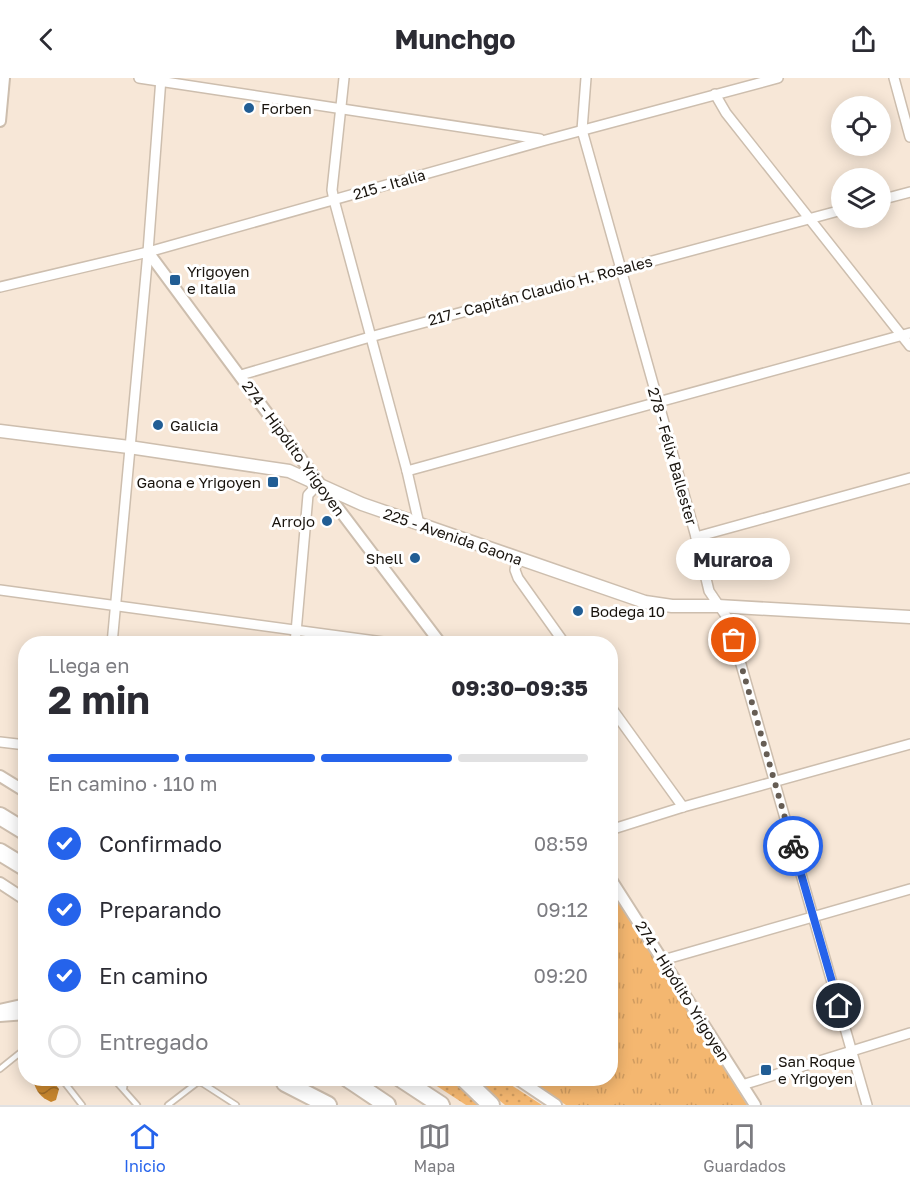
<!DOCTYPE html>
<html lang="es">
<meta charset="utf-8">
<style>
body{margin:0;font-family:"Golos Text",sans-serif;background:#f2f2f3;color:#2b2b33;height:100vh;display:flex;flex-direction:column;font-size:22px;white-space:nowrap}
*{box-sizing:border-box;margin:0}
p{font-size:20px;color:#7c7c81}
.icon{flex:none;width:33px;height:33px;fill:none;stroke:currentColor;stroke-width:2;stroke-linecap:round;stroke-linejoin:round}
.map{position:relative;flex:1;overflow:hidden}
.side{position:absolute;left:18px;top:558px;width:600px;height:450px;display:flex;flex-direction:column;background:#fff;border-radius:24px;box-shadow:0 3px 15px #0003}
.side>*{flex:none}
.tools{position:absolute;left:831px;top:18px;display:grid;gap:12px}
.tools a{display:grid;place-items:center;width:60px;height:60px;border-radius:50%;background:#fff;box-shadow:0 3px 15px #0003;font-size:30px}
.pin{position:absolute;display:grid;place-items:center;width:51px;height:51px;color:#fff;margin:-26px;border:3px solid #fff;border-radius:50%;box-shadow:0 2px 6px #0007}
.courier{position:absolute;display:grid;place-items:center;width:60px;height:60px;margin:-30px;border:4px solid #2563eb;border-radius:50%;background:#fff;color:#222;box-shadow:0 2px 8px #0007}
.bubble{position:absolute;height:42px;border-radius:21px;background:#fff;box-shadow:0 3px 15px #0003;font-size:20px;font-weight:700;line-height:42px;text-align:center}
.headline em{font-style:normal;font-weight:700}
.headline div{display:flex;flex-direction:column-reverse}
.headline{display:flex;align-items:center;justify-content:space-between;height:102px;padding:0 30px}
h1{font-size:39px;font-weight:700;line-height:45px}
.bar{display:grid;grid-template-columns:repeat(4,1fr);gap:9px 6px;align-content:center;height:72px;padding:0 30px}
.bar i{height:8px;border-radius:4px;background:#e1e1e2}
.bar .active{background:#2563eb}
.bar p{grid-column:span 4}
ol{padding:0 30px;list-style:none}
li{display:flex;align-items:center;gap:18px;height:66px}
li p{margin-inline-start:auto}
li .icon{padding:6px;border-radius:50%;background:#2563eb;color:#fff;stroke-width:4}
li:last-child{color:#7c7c81}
li i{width:33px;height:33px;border:3px solid #e1e1e2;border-radius:50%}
header{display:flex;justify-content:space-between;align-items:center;height:78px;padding:0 30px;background:#fff;font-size:27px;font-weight:700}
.dock{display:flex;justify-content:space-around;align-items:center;height:84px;border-top:2px solid #e1e1e2;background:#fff;font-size:16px;color:#7c7c81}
.dock a{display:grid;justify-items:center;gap:3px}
.dock .active{color:#2563eb}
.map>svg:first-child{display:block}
.grass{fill:url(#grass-dots)}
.park{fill:url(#park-tufts)}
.water{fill:url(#water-waves)}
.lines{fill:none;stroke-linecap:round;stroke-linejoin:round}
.service-casing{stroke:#cdbeae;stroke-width:8}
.minor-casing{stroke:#cdbeae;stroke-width:12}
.tertiary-casing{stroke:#cdbeae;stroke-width:14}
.secondary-casing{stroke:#cdbeae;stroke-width:15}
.motorway-casing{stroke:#cdbeae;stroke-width:20}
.service{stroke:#fff;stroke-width:4.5}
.minor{stroke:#fff;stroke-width:9}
.tertiary{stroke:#fff;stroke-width:10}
.secondary{stroke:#fff;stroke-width:12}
.motorway{stroke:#fff;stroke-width:16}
.done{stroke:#665d54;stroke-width:6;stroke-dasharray:0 10.8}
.route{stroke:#2563eb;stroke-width:8}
.poi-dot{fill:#215d94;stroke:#fff;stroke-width:2}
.labels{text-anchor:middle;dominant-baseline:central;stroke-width:6;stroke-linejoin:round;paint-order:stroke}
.poi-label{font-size:15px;fill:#18130d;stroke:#fff;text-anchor:start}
.street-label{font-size:15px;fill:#18130d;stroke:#fff}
</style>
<header><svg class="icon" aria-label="back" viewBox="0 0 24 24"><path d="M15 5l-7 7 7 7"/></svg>Munchgo<svg class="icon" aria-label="share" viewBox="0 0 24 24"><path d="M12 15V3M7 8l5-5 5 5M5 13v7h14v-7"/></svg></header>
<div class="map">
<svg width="910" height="1027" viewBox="0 0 910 1027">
<defs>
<pattern id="grass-dots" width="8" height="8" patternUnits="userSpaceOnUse" patternTransform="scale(1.5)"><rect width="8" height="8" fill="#f4b770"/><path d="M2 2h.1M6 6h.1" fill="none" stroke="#d09c60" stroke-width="1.8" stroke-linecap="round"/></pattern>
<pattern id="park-tufts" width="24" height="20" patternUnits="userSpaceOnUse" patternTransform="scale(1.5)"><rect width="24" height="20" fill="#f4b770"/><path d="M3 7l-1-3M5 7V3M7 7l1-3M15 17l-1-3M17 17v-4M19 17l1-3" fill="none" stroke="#d09c60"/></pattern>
<pattern id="water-waves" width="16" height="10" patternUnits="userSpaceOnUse" patternTransform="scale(1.5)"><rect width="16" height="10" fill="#c9872e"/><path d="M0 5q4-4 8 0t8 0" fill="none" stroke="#a26d26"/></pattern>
</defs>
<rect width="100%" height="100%" fill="#f7e7d7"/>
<g class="grass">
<polygon points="426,1001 455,1001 483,1027 466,1027"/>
<polygon points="479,1001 502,1001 542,1027 505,1027 488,1013"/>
</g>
<polygon class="park" points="611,808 747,1027 566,1027 526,1001 610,1000"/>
<path class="water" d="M35 1000 52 1002 59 1011 56 1022 51 1024C40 1019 37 1014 33 1003Z"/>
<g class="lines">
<defs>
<g id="service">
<polyline points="0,991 26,970"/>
<polyline points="61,1000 82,1027"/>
<polyline points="113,1000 137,1027"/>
<polyline points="124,1010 125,1000"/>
<polyline points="168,1027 198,1004 202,1005 236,1027"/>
</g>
<g id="minor">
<polyline points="139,0 540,61"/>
<polyline points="344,0 332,112 334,122 407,393 419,446"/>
<polyline points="586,0 582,52 696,459 709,513 728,541 867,1027"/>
<polyline points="894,0 910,59"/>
<polyline points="715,16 726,35 910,268"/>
<polyline points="880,122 910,114"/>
<polyline points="0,209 148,174 546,62 778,0"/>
<polyline points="241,297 370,259 842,132"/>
<polyline points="407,393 910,255"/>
<polyline points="696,459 910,400"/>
<polyline points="517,481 515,492 518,500 565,566"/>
<polyline points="0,512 398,566"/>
<polyline points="112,566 148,174 161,0"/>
<polyline points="295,566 308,417 319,405"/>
<polyline points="610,628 683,729"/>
<polyline points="0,664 26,667"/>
<polyline points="610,752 683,729 910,666"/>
<polyline points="663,882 910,811"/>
<polyline points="742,1007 910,955"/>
</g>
<g id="tertiary">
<polyline points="0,43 4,0"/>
<polyline points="148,174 319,405 441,566"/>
<polyline points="0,698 26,714"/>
<polyline points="610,800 755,1027"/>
<polyline points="0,805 26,822"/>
<polyline points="0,932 26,926"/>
<polyline points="0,938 26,936"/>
<polyline points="516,1000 556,1027"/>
</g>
<polyline id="secondary" points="0,353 129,369 289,393 362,426 645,524 672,528 718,528 910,539"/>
<g id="motorway">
<polyline points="0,738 26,754"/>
<polyline points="0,774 26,790"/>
<polyline points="347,1000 387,1027"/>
<polyline points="400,1000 441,1027"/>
<polyline points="463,1000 491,1027"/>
<polyline points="285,1005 328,1027"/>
</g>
</defs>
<use href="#service" class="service-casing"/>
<use href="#minor" class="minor-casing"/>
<use href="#tertiary" class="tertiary-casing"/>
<use href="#secondary" class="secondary-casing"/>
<use href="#motorway" class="motorway-casing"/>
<use href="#service" class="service"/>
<use href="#minor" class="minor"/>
<use href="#tertiary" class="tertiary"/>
<use href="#secondary" class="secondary"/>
<use href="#motorway" class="motorway"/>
</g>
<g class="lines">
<polyline class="done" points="734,562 793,768"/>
<polyline class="route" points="793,768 839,928"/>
</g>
<g class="poi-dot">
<circle cx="249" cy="30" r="6"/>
<rect x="169" y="196" width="12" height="12" rx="3"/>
<circle cx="158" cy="347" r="6"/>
<rect x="267" y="398" width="12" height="12" rx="3"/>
<circle cx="327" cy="443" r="6"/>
<circle cx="415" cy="480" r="6"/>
<circle cx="578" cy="533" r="6"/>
<rect x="760" y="986" width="12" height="12" rx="3"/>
</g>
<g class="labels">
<g class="poi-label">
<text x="261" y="30">Forben</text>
<text x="187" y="193">Yrigoyen<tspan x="187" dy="17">e Italia</tspan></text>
<text x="170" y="347">Galicia</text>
<text x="261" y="404" text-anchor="end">Gaona e Yrigoyen</text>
<text x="315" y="443" text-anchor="end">Arrojo</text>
<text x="403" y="480" text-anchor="end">Shell</text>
<text x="590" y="533">Bodega 10</text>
<text x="778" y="983">San Roque<tspan x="778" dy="17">e Yrigoyen</tspan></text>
</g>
<g class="street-label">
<text transform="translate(389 106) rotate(-16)">215 - Italia</text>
<text transform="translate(540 212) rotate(-15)">217 - Capitán Claudio H. Rosales</text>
<text transform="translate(294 370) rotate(54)">274 - Hipólito Yrigoyen</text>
<text transform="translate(673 378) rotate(74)">278 - Félix Ballester</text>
<text transform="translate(453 458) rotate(19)">225 - Avenida Gaona</text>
<text transform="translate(683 913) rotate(58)">274 - Hipólito Yrigoyen</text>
</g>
</g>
</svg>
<div class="tools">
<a><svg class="icon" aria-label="locate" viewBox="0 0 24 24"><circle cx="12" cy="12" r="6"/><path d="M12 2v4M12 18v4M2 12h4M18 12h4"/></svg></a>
<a><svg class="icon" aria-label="layers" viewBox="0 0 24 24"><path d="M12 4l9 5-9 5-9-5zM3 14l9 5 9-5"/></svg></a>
</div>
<div class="pin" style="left:734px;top:562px;background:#ea580c"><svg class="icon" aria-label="bag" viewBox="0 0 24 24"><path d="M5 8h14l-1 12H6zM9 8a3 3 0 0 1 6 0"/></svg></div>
<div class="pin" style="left:839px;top:928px;background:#1f2937"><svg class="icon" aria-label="home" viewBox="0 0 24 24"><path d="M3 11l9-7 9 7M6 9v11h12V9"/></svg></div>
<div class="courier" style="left:793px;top:768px"><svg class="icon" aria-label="bike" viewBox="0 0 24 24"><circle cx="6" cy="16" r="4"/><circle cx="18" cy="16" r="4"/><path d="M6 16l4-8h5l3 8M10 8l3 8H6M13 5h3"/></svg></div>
<div class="bubble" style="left:676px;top:460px;width:114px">Muraroa</div>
<section class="side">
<div class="headline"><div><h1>2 min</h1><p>Llega en</p></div><em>09:30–09:35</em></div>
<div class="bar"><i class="active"></i><i class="active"></i><i class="active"></i><i></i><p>En camino · 110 m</p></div>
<ol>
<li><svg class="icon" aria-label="check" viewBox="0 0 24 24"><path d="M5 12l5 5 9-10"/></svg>Confirmado<p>08:59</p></li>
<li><svg class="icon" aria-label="check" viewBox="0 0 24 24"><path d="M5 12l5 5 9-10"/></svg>Preparando<p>09:12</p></li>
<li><svg class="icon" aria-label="check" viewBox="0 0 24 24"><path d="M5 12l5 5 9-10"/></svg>En camino<p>09:20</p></li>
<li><i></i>Entregado</li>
</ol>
</section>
</div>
<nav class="dock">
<a class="active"><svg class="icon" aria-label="home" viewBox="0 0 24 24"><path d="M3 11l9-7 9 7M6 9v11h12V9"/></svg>Inicio</a>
<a><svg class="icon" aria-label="map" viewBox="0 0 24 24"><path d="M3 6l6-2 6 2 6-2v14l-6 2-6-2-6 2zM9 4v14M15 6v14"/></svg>Mapa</a>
<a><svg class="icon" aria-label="saved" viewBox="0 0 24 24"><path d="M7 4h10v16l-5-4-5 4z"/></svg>Guardados</a>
</nav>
